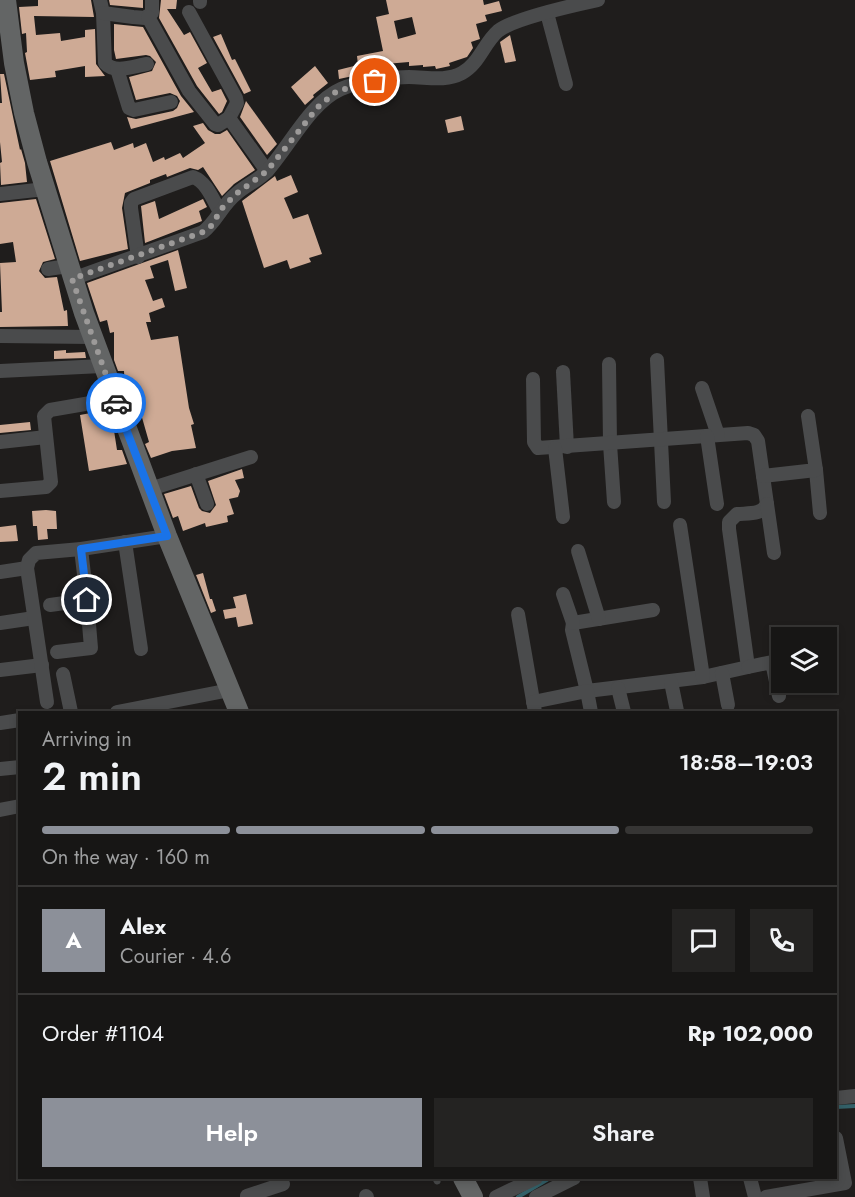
<!DOCTYPE html>
<meta charset="utf-8">
<style>
body{margin:0;font-family:Jost,sans-serif;background:#242322;color:#f1f3f6;height:100vh;display:flex;flex-direction:column;font-size:22px;white-space:nowrap}
*{box-sizing:border-box;margin:0}
p{font-size:20px;color:#9e9fa0}
.icon{flex:none;width:33px;height:33px;fill:none;stroke:currentColor;stroke-width:2;stroke-linecap:round;stroke-linejoin:round}
.map{position:relative;flex:1;overflow:hidden}
.sheet{position:absolute;left:18px;top:711px;width:819px;height:468px;display:flex;flex-direction:column;background:#171615;border-radius:0px;box-shadow:0 3px 9px #0003,0 0 0 2px #363534}
.sheet>*{flex:none}
.tools{position:absolute;left:771px;top:627px;display:grid;gap:12px}
.tools a{display:grid;place-items:center;width:66px;height:66px;border-radius:0px;background:#171615;box-shadow:0 3px 9px #0003,0 0 0 2px #363534;font-size:30px}
.pin{position:absolute;display:grid;place-items:center;width:51px;height:51px;color:#fff;margin:-26px;border:3px solid #fff;border-radius:50%;box-shadow:0 2px 6px #0007}
.courier{position:absolute;display:grid;place-items:center;width:60px;height:60px;margin:-30px;border:4px solid #1a73e8;border-radius:50%;background:#fff;color:#222;box-shadow:0 2px 8px #0007}
.head em{font-style:normal;font-weight:600}
.head div{display:flex;flex-direction:column-reverse}
.head{display:flex;align-items:center;justify-content:space-between;height:102px;padding:0 24px}
h1{font-size:39px;font-weight:600;line-height:45px}
.bar{display:grid;grid-template-columns:repeat(4,1fr);gap:9px 6px;align-content:center;height:72px;padding:0 24px}
.bar i{height:8px;border-radius:4px;background:#363534}
.bar .active{background:#8c9099}
.bar p{grid-column:span 4}
.line{display:flex;align-items:center;gap:15px;padding:0 24px;border-top:2px solid #363534}
.line div{flex:1}
.round{display:grid;place-items:center;flex:none;width:63px;height:63px;border-radius:0px;background:#242322}
.button{display:flex;gap:12px;margin-top:auto;padding:12px 24px}
.button a{flex:1;height:69px;border-radius:0px;background:#8c9099;color:#fff;font-size:24px;font-weight:600;line-height:69px;text-align:center}
.button a+a{background:#242322;color:#f1f3f6}
.map>svg:first-child{display:block}
.lines{fill:none;stroke-linecap:round;stroke-linejoin:round}
.stream{stroke:#336068;stroke-width:4}
.building{fill:#ceaa95;fill-rule:evenodd}
.lane{stroke:#4a4b4c;stroke-width:7}
.street{stroke:#4a4b4c;stroke-width:14}
.secondary{stroke:#636565;stroke-width:20}
.done{stroke:#9c9a99;stroke-width:6;stroke-dasharray:0 10.8}
.route{stroke:#1a73e8;stroke-width:8}
</style>
<div class="map">
<svg width="855" height="1197" viewBox="0 0 855 1197">
<rect width="100%" height="100%" fill="#1f1d1c"/>
<g class="lines">
<g class="stream">
<polyline points="836,1107 855,1106"/>
<polyline points="518,1197 550,1178"/>
</g>
</g>
<g class="building">
<polygon points="38,0 91,0 94,17 34,16 36,35 60,33 61,41 85,37 85,30 95,29 96,64 105,76 85,77 85,66 55,71 56,77 30,80 25,53 27,52 26,33 22,34 19,7 38,6"/>
<polygon points="109,0 143,0 143,8 110,5"/>
<polygon points="161,0 177,0 176,9 167,9 184,35 190,32 207,63 198,68 212,92 221,89 227,101 222,112 219,114 197,86 159,18"/>
<path d="M386 0H483L484 5 499 1 502 11 485 15 487 21 476 24 480 39 471 42 473 48 467 57 449 63 450 66 436 69 435 66 423 67V65L409 66V62L385 64 386 69 339 79 338 70 358 65 357 56 383 51 376 17 389 14ZM412 17 416 34 398 39 394 21Z"/>
<polygon points="114,24 143,27 181,96 194,112 131,129 127,117 136,119 173,111 177,108 180,101 177,96 170,93 136,100 129,77 152,71 156,62 150,56 146,55 116,59 114,50"/>
<polygon points="221,34 232,60 235,59 251,91 244,94 213,37"/>
<polygon points="510,35 516,61 505,63 500,42"/>
<polygon points="315,66 328,83 313,95 314,97 305,105 291,87"/>
<polygon points="0,74 4,74 20,150 21,149 25,163 27,182 1,185 0,163 2,162 0,142 0,103 2,103"/>
<polygon points="246,101 277,144 267,155 240,117"/>
<polygon points="461,116 464,130 448,133 445,120"/>
<polygon points="203,123 208,130 215,134 220,134 227,130 255,170 234,184 222,196 203,167 198,170 190,168 167,177 166,174 150,180 150,183 125,193 122,208 128,249 80,261 50,161 111,142 114,150 133,143 134,148 146,143 153,162 164,157 165,160 180,153 183,158 205,143 193,126"/>
<polygon points="291,175 298,192 284,198 293,219 308,214 322,254 309,258 311,262 290,269 287,260 264,268 242,201 275,176 277,181"/>
<polygon points="36,199 55,259 43,262 39,271 45,278 57,277 64,311 67,310 68,326 0,327 0,312 2,312 0,263 16,262 13,242 0,244 0,203"/>
<polygon points="203,199 207,207 199,211 202,221 145,243 141,206 155,201 159,219"/>
<polygon points="178,250 187,288 175,291 168,260 150,266 154,278 145,280 153,301 162,298 165,307 149,313 151,322 146,322 151,340 178,336 189,408 194,424 191,425 196,448 172,451 151,458 145,444 149,442 139,407 132,408 125,389 124,371 118,371 114,360 114,332 110,333 107,320 100,322 87,283"/>
<polygon points="66,350 66,353 85,352 86,358 54,359 54,351"/>
<polygon points="107,410 113,424 117,450 122,450 127,464 89,471 80,415"/>
<polygon points="30,422 31,430 0,433 0,425"/>
<polygon points="242,469 244,478 235,480 240,491 238,497 229,499 234,514 227,516 228,522 206,527 205,523 183,531 178,516 173,518 164,494 191,486 199,508 202,511 210,513 216,505 208,481"/>
<polygon points="46,510 56,511 57,529 47,529 48,539 38,540 37,526 33,526 32,511"/>
<polygon points="16,525 18,541 0,542 0,527"/>
<polygon points="203,573 210,599 212,599 216,611 211,613 196,575"/>
<polygon points="246,594 253,624 238,627 236,617 225,619 223,610 236,608 233,597"/>
</g>
<g class="lines">
<polyline class="lane" points="436,1178 437,1181"/>
<g class="street">
<path d="M100 0 103 13 105 63C114 74 134 66 147 64"/>
<polyline points="200,0 200,2"/>
<polyline points="189,12 236,98 237,103 229,118"/>
<polyline points="103,13 133,17 145,18 152,13 152,0"/>
<polyline points="547,13 566,84"/>
<polyline points="148,17 189,91 215,124 218,125 229,118 267,171"/>
<polyline points="117,69 129,108 134,110 171,102"/>
<polyline points="0,194 45,189"/>
<path d="M138 257 131 208V203L134 199 193 177C207 182 213 200 220 212"/>
<polyline points="48,269 68,266"/>
<path d="M72 279 203 232C217 221 222 205 236 194 246 185 259 180 268 170 290 145 311 102 341 89 360 81 388 77 409 77 427 77 445 82 462 73 479 64 484 43 498 31 514 18 575 5 598 0"/>
<polyline points="0,336 92,337"/>
<polyline points="657,360 664,502"/>
<polyline points="609,364 610,444 614,502"/>
<polyline points="0,371 102,366"/>
<polyline points="563,372 567,447"/>
<path d="M533 379 534 442 538 448 748 433 754 435 758 441 767 504C762 515 749 513 737 514L729 522V529L748 667 703 677 587 691 572 630 573 623 653 610"/>
<polyline points="702,388 718,435"/>
<polyline points="707,436 717,504"/>
<polyline points="0,442 46,437"/>
<polyline points="555,448 563,517"/>
<polyline points="816,470 820,513"/>
<polyline points="196,474 207,504"/>
<polyline points="763,476 816,470 808,416"/>
<polyline points="150,489 251,457"/>
<polyline points="0,491 46,487 51,482 44,416 50,410 114,399"/>
<polyline points="767,504 774,553"/>
<polyline points="680,525 703,677"/>
<polyline points="125,542 141,649"/>
<polyline points="578,551 599,619"/>
<polyline points="0,572 27,568"/>
<polyline points="563,594 573,623"/>
<polyline points="50,605 87,600 81,549"/>
<polyline points="518,614 535,712"/>
<polyline points="0,623 34,618"/>
<polyline points="57,652 91,648 87,600"/>
<polyline points="748,667 772,662 779,696"/>
<polyline points="0,670 42,665"/>
<polyline points="722,673 728,705"/>
<polyline points="63,674 71,712"/>
<polyline points="671,682 677,711"/>
<polyline points="618,688 624,712"/>
<polyline points="47,702 27,568 29,560 36,553 81,549 167,536"/>
<polyline points="533,702 587,691 591,712"/>
<polyline points="117,712 230,690"/>
<polyline points="0,723 20,720"/>
<polyline points="0,769 20,767"/>
<polyline points="0,810 20,806"/>
<polyline points="836,1098 855,1096"/>
<polyline points="700,1178 703,1197"/>
<polyline points="750,1178 755,1197"/>
<polyline points="247,1196 283,1184"/>
<polyline points="366,1196 367,1197"/>
<polyline points="496,1197 536,1178"/>
<polyline points="536,1197 574,1178"/>
<polyline points="766,1197 845,1183 836,1138"/>
</g>
<g class="secondary">
<polyline points="6,0 14,63 24,113 37,162 84,313 167,536 239,712"/>
<polyline points="463,1178 473,1197"/>
</g>
</g>
<g class="lines">
<polyline class="done" points="116,403 72,279 203,232 211,226 223,207 236,194 267,171 318,107 337,91 375,81"/>
<polyline class="route" points="87,600 81,549 167,536 116,403"/>
</g>
</svg>
<div class="tools">
<a><svg class="icon" aria-label="layers" viewBox="0 0 24 24"><path d="M12 4l9 5-9 5-9-5zM3 14l9 5 9-5"/></svg></a>
</div>
<div class="pin" style="left:375px;top:81px;background:#ea580c"><svg class="icon" aria-label="bag" viewBox="0 0 24 24"><path d="M5 8h14l-1 12H6zM9 8a3 3 0 0 1 6 0"/></svg></div>
<div class="pin" style="left:87px;top:600px;background:#1f2937"><svg class="icon" aria-label="home" viewBox="0 0 24 24"><path d="M3 11l9-7 9 7M6 9v11h12V9"/></svg></div>
<div class="courier" style="left:116px;top:403px"><svg class="icon" aria-label="car" viewBox="0 0 24 24"><path d="M5 17H2v-5l4-1 3-4h7l3 4 3 1v5h-3M9 17h6M6 11h13"/><circle cx="7" cy="17" r="2"/><circle cx="17" cy="17" r="2"/></svg></div>
<section class="sheet">
<div class="head"><div><h1>2 min</h1><p>Arriving in</p></div><em>18:58–19:03</em></div>
<div class="bar"><i class="active"></i><i class="active"></i><i class="active"></i><i></i><p>On the way · 160 m</p></div>
<div class="line" style="height:108px"><b class="round" style="background:#8c9099;color:#fff">A</b><div><b>Alex</b><p>Courier · 4.6</p></div><a class="round"><svg class="icon" aria-label="chat" viewBox="0 0 24 24"><path d="M4 5h16v11H9l-5 4z"/></svg></a><a class="round"><svg class="icon" aria-label="phone" viewBox="0 0 24 24"><path d="M5 4h4l2 5-3 2q2 4 5 5l2-3 5 2v4C11 20 4 13 5 4z"/></svg></a></div>
<div class="line" style="height:78px"><div>Order #1104</div><b>Rp 102,000</b></div>
<div class="button"><a>Help</a><a>Share</a></div>
</section>
</div>
